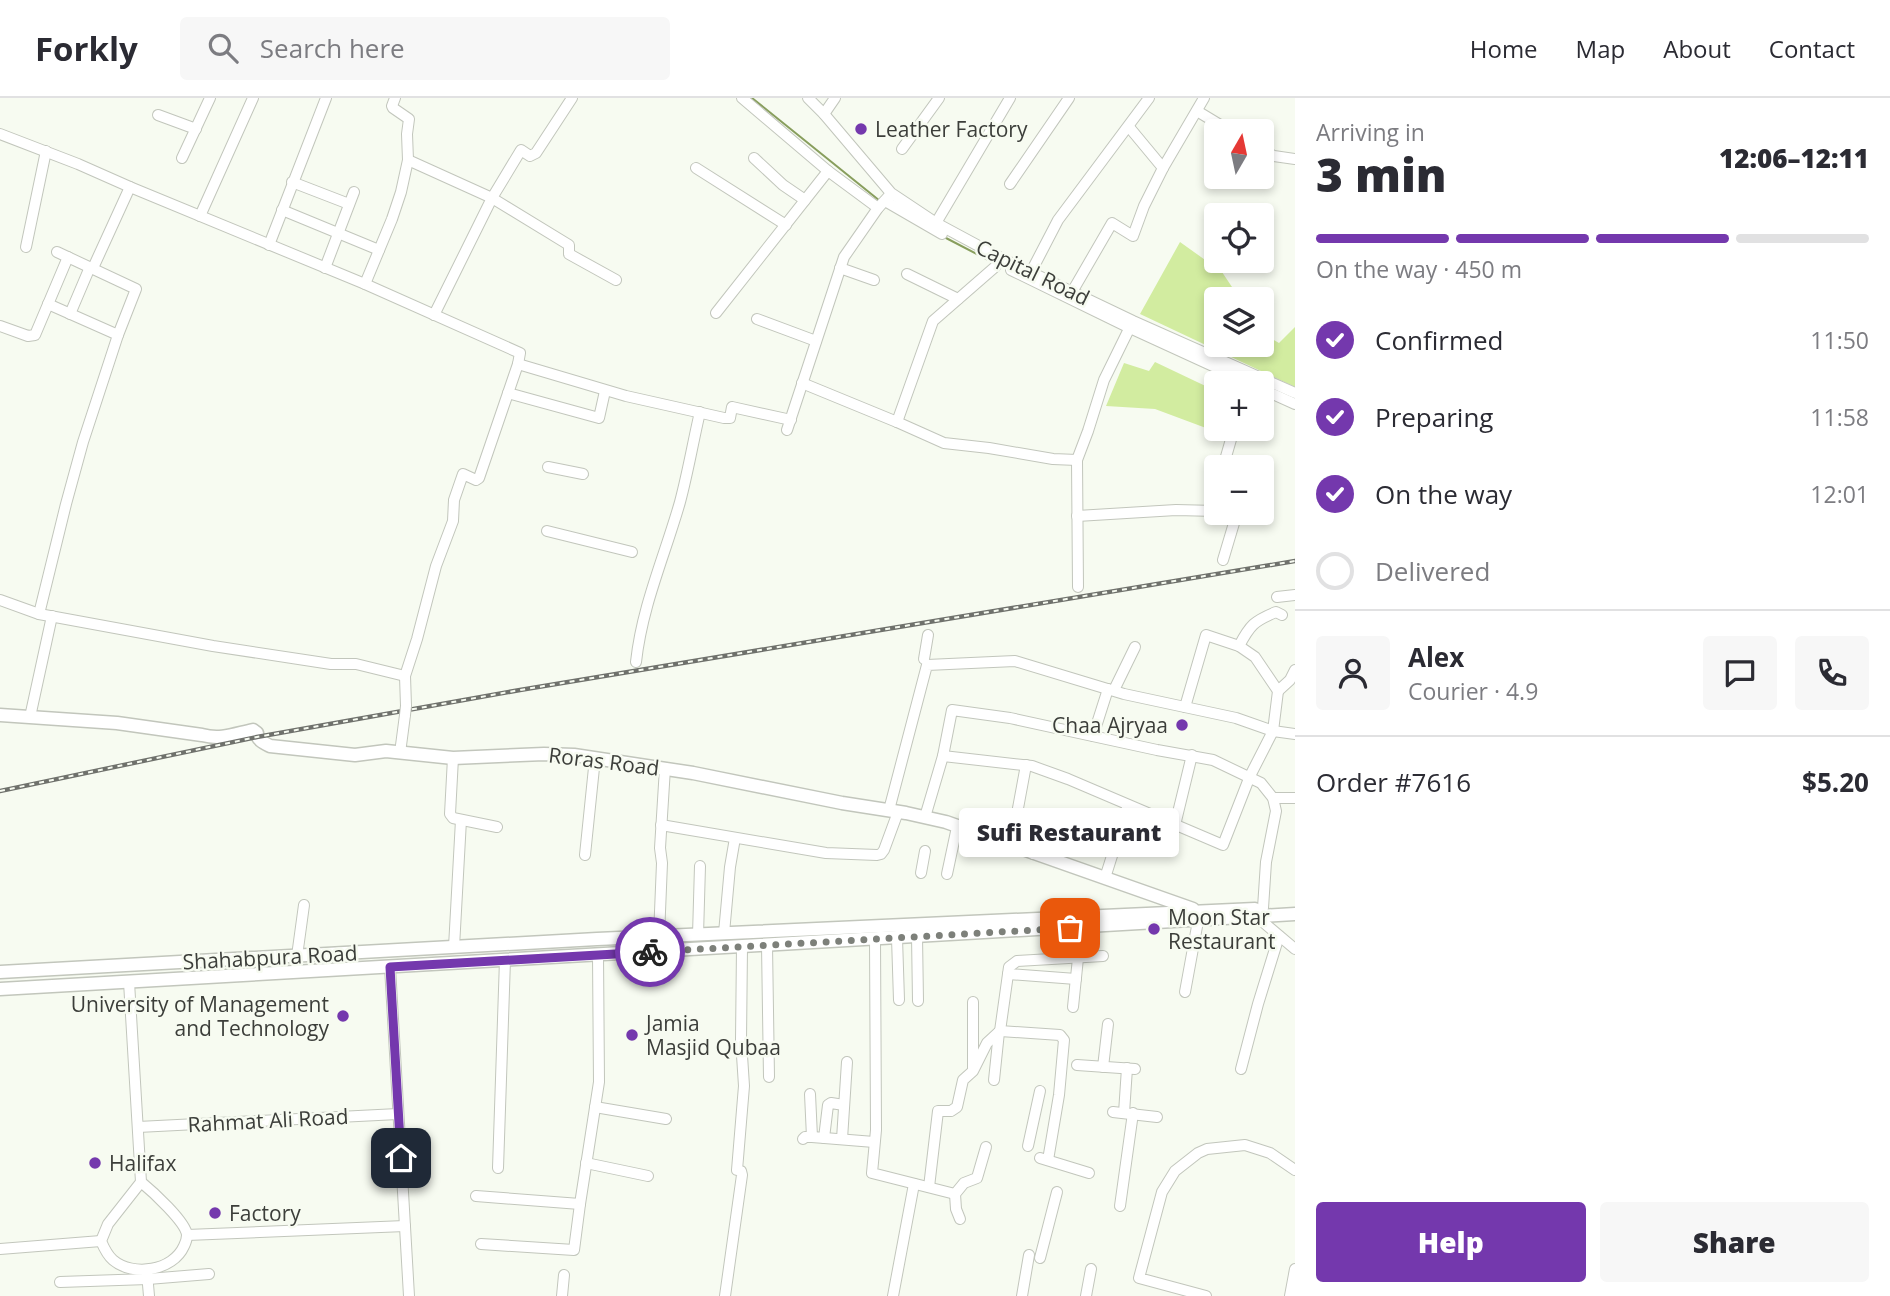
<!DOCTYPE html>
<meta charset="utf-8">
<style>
body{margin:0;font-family:"Open Sans",sans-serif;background:#f7f7f7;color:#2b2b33;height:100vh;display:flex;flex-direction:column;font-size:26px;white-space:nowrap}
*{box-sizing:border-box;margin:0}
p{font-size:23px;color:#7c7c81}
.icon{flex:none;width:38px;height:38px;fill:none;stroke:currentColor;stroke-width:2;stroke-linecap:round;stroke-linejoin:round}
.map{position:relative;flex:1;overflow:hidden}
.side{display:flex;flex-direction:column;background:#fff;width:595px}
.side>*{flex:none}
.needle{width:46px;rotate:9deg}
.controls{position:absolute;left:1204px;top:21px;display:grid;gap:14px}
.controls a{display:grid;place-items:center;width:70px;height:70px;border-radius:7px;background:#fff;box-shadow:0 4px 10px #0003;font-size:35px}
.pin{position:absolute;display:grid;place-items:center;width:60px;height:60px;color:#fff;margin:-30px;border-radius:14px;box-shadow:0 4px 10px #0006}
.courier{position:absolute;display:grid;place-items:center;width:70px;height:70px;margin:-35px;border:5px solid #7438ad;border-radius:50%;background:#fff;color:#222;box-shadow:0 2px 9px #0007}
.bubble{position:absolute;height:49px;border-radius:7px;background:#fff;box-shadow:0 4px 10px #0003;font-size:23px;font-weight:800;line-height:49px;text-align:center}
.summary em{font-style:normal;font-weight:800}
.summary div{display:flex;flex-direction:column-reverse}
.summary{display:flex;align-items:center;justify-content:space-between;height:119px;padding:0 21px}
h1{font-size:46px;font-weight:800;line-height:52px}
.bar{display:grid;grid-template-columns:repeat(4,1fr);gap:10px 7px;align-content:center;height:84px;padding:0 21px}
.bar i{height:9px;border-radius:5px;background:#e1e1e2}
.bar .active{background:#7438ad}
.bar p{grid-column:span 4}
.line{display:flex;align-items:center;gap:18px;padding:0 21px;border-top:2px solid #e1e1e2}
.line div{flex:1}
.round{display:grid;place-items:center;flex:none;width:74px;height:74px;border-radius:7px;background:#f7f7f7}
ol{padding:0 21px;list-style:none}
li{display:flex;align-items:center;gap:21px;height:77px}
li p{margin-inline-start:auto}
li .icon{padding:7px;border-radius:50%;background:#7438ad;color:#fff;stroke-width:4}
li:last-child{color:#7c7c81}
li i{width:38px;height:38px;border:4px solid #e1e1e2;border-radius:50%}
.primary-button{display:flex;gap:14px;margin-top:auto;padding:14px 21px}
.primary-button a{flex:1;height:80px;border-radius:7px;background:#7438ad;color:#fff;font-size:28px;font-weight:800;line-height:80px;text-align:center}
.primary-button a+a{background:#f7f7f7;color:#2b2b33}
header{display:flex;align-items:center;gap:42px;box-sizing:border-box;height:98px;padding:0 35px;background:#fff;border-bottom:2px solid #e1e1e2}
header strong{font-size:33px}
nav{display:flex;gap:38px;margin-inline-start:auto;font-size:24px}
.search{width:490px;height:63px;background:#f7f7f7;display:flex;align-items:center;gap:18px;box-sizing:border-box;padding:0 24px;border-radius:7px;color:#7c7c81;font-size:26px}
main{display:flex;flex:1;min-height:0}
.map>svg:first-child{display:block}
.green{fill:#d2eca0}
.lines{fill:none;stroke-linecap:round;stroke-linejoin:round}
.stream{stroke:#889e5d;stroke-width:2}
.minor-casing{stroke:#c2c6bc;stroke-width:12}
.major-casing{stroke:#c2c6bc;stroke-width:15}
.minor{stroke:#fff;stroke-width:10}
.major{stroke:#fff;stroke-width:12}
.rail-casing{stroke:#6f716c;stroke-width:4.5}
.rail{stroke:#f7fbf1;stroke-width:2;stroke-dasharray:5;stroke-linecap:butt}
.minor-bridge-casing{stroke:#c2c6bc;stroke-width:12;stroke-linecap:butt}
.minor-bridge{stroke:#fff;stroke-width:10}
.done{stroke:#7d807a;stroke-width:7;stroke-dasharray:0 12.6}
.route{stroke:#7438ad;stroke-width:9}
.poi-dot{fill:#7438ad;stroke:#f7fbf1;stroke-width:2.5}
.labels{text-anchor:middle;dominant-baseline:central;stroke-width:5;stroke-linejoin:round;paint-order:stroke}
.poi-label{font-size:21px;fill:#3c3e3a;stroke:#f7fbf1;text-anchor:start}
.street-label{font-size:21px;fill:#3c3e3a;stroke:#f7fbf1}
</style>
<header>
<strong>Forkly</strong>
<div class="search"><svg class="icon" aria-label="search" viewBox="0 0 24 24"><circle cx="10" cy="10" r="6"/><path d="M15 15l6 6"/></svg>Search here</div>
<nav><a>Home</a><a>Map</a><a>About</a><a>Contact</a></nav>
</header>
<main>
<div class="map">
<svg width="1295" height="1198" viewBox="0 0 1295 1198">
<rect width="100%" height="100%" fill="#f7fbf1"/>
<g class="green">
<polygon points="1180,144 1222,174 1238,198 1235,201 1216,201 1216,247 1262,247 1262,235 1279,245 1295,229 1295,289 1140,216"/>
<polygon points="1155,264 1216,293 1216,328 1214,333 1155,311 1106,308 1124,265 1149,273"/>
</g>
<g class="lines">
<g class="stream">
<polyline points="752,0 880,103"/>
<polyline points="946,140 994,165"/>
</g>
<defs>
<g id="minor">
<polyline points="742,0 828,73 878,110"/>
<polyline points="808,0 824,16 891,95 936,125 1001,160 1133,223 1295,295"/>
<polyline points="1197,13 1230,33"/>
<polyline points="824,16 835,0"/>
<polyline points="158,17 196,31"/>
<polyline points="1129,29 1163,70"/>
<polyline points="0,36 78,66 130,89 365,186 520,255 518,266 479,380 476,382 463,376 454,402 453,423 436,468 417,541 405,578 406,608"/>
<polyline points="902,51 939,0"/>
<polyline points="1262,52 1274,58 1295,61"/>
<polyline points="182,60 210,0"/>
<polyline points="754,60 783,87 805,102"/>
<polyline points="408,62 492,100 569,147 569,156 616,182"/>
<polyline points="696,70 786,127"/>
<polyline points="292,84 349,106"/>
<polyline points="1010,86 1069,0"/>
<polyline points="885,103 942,136"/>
<polyline points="282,112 379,152"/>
<polyline points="200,118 253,0"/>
<polyline points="936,125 1010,0"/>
<polyline points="269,147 326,0"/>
<polyline points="26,149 46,53"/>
<polyline points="93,170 130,89"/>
<polyline points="325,170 354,94"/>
<polyline points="840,170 874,182"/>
<polyline points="1011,172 1130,230 1250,285"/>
<polyline points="1031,174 1058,122 1149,0"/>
<polyline points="907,176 958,201"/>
<polyline points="365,186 392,121 401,94 408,62 407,36 409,21 393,10 392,8 395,0"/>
<polyline points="1072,194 1112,125 1133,138 1144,108 1163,70 1204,0"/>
<polyline points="48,206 118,237"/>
<polyline points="716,215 828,73"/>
<polyline points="70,216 90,169"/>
<polyline points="434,217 492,100 521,52 530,58 536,55 572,0"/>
<polyline points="757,221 816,243"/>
<polyline points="0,228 28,238 35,237 68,159"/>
<polyline points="518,266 626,298 724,320 730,320 732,309 791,322"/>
<polyline points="802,285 897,324 944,345 989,350 1053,361 1077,362"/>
<polyline points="1262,291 1295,306"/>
<polyline points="508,295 599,320 605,293"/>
<polyline points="897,324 933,223 995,169 1001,160"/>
<polyline points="787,332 844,159 878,110 889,98"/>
<polyline points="548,369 583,376"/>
<polyline points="1223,369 1234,331"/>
<polyline points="1077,418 1176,412 1216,413"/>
<polyline points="547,433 632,454"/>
<polyline points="1223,462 1237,415"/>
<polyline points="1078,489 1077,362 1088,333 1104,282 1131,227"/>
<polyline points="1277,499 1295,497"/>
<polyline points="0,502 39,516 213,548 331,566 356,566 405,578"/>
<polyline points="39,516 66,406 83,344 118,237 136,191 57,154"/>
<path d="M1239 548C1250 527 1254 523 1276 514L1282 517"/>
<polyline points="924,561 928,537"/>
<path d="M636 564C642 508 665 457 680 404 688 374 693 344 700 314"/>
<polyline points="1114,592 1135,549"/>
<polyline points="1278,593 1290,582 1295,572"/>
<polyline points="30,619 52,518"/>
<polyline points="1093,638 1108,591"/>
<polyline points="400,655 405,617"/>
<polyline points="943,658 1032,668 1068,681 1223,747 1250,678 1273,633 1278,593 1255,559 1239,548 1206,537 1185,609"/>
<polyline points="453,660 450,716 453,720 497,729"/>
<polyline points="1273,700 1295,700"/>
<polyline points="889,712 927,567 1015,563 1124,596 1236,620 1273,633 1295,636"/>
<polyline points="925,719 943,658 952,612 1010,620 1157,652 1213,662 1261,685 1273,700 1276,713 1266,764 1263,810"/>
<polyline points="661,727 826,755 877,757 881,756 884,752 898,714"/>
<polyline points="1175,727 1192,657"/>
<polyline points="1011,748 1026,667"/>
<polyline points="1033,756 1048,716 1093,730"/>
<polyline points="585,757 595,660"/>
<polyline points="921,775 925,753"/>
<polyline points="947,776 957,729"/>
<polyline points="1105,780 1128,707"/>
<polyline points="1257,819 1295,851"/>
<polyline points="724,835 730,769 735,740"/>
<polyline points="698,837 700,768"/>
<polyline points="659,838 662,765 660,750 665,670"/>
<polyline points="917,838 918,903"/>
<polyline points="897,840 899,902"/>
<polyline points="875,841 876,1032 872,1075 955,1096"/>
<polyline points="767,847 769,979"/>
<polyline points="454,849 461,722"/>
<polyline points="297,858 304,807"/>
<polyline points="390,869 409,1198"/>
<polyline points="1008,876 1076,881"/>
<path d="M129 884 141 1084 108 1126 101 1143C104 1150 107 1157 113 1162 133 1179 173 1173 184 1148 185 1146 187 1140 187 1137 186 1124 152 1093 141 1084"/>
<polyline points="1185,894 1198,823"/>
<polyline points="973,904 973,970"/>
<polyline points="1073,909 1078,860"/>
<polyline points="1000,933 1060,937 1064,942 1059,997 1048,1062"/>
<polyline points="1077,967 1135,971"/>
<polyline points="1103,969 1108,926"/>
<polyline points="1241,971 1258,906 1279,838"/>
<polyline points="994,982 999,934"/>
<polyline points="810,996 812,1039"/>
<polyline points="595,1009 666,1021"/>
<polyline points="1113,1014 1157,1019"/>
<polyline points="1124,1015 1127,970"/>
<polyline points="138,1029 398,1016"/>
<polyline points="824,1040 828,1007 831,1005 844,1007"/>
<polyline points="803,1041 805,1039 812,1039 874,1044"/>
<polyline points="842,1041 847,964"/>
<polyline points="1028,1048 1040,993"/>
<polyline points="1040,1060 1089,1075"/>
<polyline points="586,1065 648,1078"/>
<polyline points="498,1070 505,862"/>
<polyline points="929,1089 938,1013 951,1013 957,1009 963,982 973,973 987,945 1000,933 1009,869 1017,863 1103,858"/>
<polyline points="476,1098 580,1106 599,984 598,857"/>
<polyline points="1120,1108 1133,1015"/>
<polyline points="960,1121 956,1111 955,1096 964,1085 977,1080 986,1049"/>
<polyline points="187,1137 405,1128"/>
<polyline points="481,1146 574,1152 580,1106"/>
<polyline points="0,1151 101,1143"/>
<polyline points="1040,1160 1057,1094"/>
<polyline points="147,1175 149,1198"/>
<polyline points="60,1184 148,1181 209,1176"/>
<polyline points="562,1198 564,1177"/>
<polyline points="725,1198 742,1077 741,1073 737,1072 744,988 741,942 742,849"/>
<polyline points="893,1198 914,1086"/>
<polyline points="1022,1198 1029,1157"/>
<polyline points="1086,1198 1091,1171"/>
<polyline points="1206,1198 1139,1180 1162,1094 1175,1073 1198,1055 1207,1051 1245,1047 1270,1055 1295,1072"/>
<polyline points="1290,1198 1295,1171"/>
</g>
<g id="major">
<path d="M0 617 117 625 202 637C221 642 234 636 253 632L257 635C257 642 264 645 270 648L355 657 386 653 453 660 544 656 574 657 693 675 842 705 906 715 946 724 1193 811"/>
<polyline points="0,874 597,841 1255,811"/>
<polyline points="0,891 1295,816"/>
</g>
</defs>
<use href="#minor" class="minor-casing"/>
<use href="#major" class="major-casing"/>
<use href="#minor" class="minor"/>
<use href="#major" class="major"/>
<defs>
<polyline id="rail" points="0,693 257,639 520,592 1295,463"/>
</defs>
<use href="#rail" class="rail-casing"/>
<use href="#rail" class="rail"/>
<defs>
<polyline id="minor-bridge" points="405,617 406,608"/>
</defs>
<use href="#minor-bridge" class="minor-bridge-casing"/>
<use href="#minor-bridge" class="minor-bridge"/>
</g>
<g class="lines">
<polyline class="done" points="650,854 1070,830"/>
<polyline class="route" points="401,1060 390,869 650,854"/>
</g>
<g class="poi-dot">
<circle cx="861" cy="31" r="7"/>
<circle cx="1182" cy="627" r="7"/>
<circle cx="1154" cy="831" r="7"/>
<circle cx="343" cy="918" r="7"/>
<circle cx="632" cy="937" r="7"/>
<circle cx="95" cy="1065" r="7"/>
<circle cx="215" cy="1115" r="7"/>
</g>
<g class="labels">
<g class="poi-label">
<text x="875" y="31">Leather Factory</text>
<text x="1168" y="627" text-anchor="end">Chaa Ajryaa</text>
<text x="1168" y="819">Moon Star<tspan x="1168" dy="24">Restaurant</tspan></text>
<text x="329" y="906" text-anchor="end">University of Management<tspan x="329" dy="24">and Technology</tspan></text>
<text x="646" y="925">Jamia<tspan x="646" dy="24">Masjid Qubaa</tspan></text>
<text x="109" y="1065">Halifax</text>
<text x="229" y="1115">Factory</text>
</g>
<g class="street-label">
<text transform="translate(1033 174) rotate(26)">Capital Road</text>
<text transform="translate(604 663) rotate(7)">Roras Road</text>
<text transform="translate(270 859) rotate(-3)">Shahabpura Road</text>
<text transform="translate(268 1022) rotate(-3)">Rahmat Ali Road</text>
</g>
</g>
</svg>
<div class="controls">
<a><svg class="needle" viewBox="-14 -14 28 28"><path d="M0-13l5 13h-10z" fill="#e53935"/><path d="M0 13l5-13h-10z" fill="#7c7c81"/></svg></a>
<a><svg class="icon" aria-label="locate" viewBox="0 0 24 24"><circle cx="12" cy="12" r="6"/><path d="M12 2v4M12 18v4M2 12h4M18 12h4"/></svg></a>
<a><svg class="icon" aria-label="layers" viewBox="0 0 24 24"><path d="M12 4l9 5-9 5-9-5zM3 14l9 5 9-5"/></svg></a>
<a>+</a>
<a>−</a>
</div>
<div class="pin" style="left:1070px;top:830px;background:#ea580c"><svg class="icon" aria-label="bag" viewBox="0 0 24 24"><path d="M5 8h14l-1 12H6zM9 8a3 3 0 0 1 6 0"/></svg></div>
<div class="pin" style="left:401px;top:1060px;background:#1f2937"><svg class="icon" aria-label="home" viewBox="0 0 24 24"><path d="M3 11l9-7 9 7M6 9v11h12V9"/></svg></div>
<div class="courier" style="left:650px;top:854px"><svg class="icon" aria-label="bike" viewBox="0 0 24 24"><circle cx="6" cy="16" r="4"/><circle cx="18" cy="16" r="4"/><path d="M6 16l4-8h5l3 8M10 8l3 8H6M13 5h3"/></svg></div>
<div class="bubble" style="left:959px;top:710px;width:220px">Sufi Restaurant</div>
</div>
<section class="side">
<div class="summary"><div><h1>3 min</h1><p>Arriving in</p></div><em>12:06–12:11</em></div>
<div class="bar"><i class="active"></i><i class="active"></i><i class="active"></i><i></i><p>On the way · 450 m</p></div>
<ol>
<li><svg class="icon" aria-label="check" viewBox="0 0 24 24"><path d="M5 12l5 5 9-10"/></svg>Confirmed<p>11:50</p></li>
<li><svg class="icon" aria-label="check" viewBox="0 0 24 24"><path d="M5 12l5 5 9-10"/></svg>Preparing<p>11:58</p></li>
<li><svg class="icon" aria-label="check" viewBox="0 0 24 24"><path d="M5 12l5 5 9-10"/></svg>On the way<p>12:01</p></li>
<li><i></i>Delivered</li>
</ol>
<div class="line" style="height:126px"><a class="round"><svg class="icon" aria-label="person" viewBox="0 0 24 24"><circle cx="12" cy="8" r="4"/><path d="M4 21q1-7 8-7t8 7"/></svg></a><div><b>Alex</b><p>Courier · 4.9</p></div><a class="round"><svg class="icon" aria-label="chat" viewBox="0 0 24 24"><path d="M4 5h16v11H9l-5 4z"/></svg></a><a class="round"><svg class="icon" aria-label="phone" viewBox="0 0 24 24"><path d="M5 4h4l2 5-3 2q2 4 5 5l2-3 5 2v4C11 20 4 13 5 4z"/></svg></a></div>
<div class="line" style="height:91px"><div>Order #7616</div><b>$5.20</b></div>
<div class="primary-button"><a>Help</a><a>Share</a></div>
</section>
</main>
